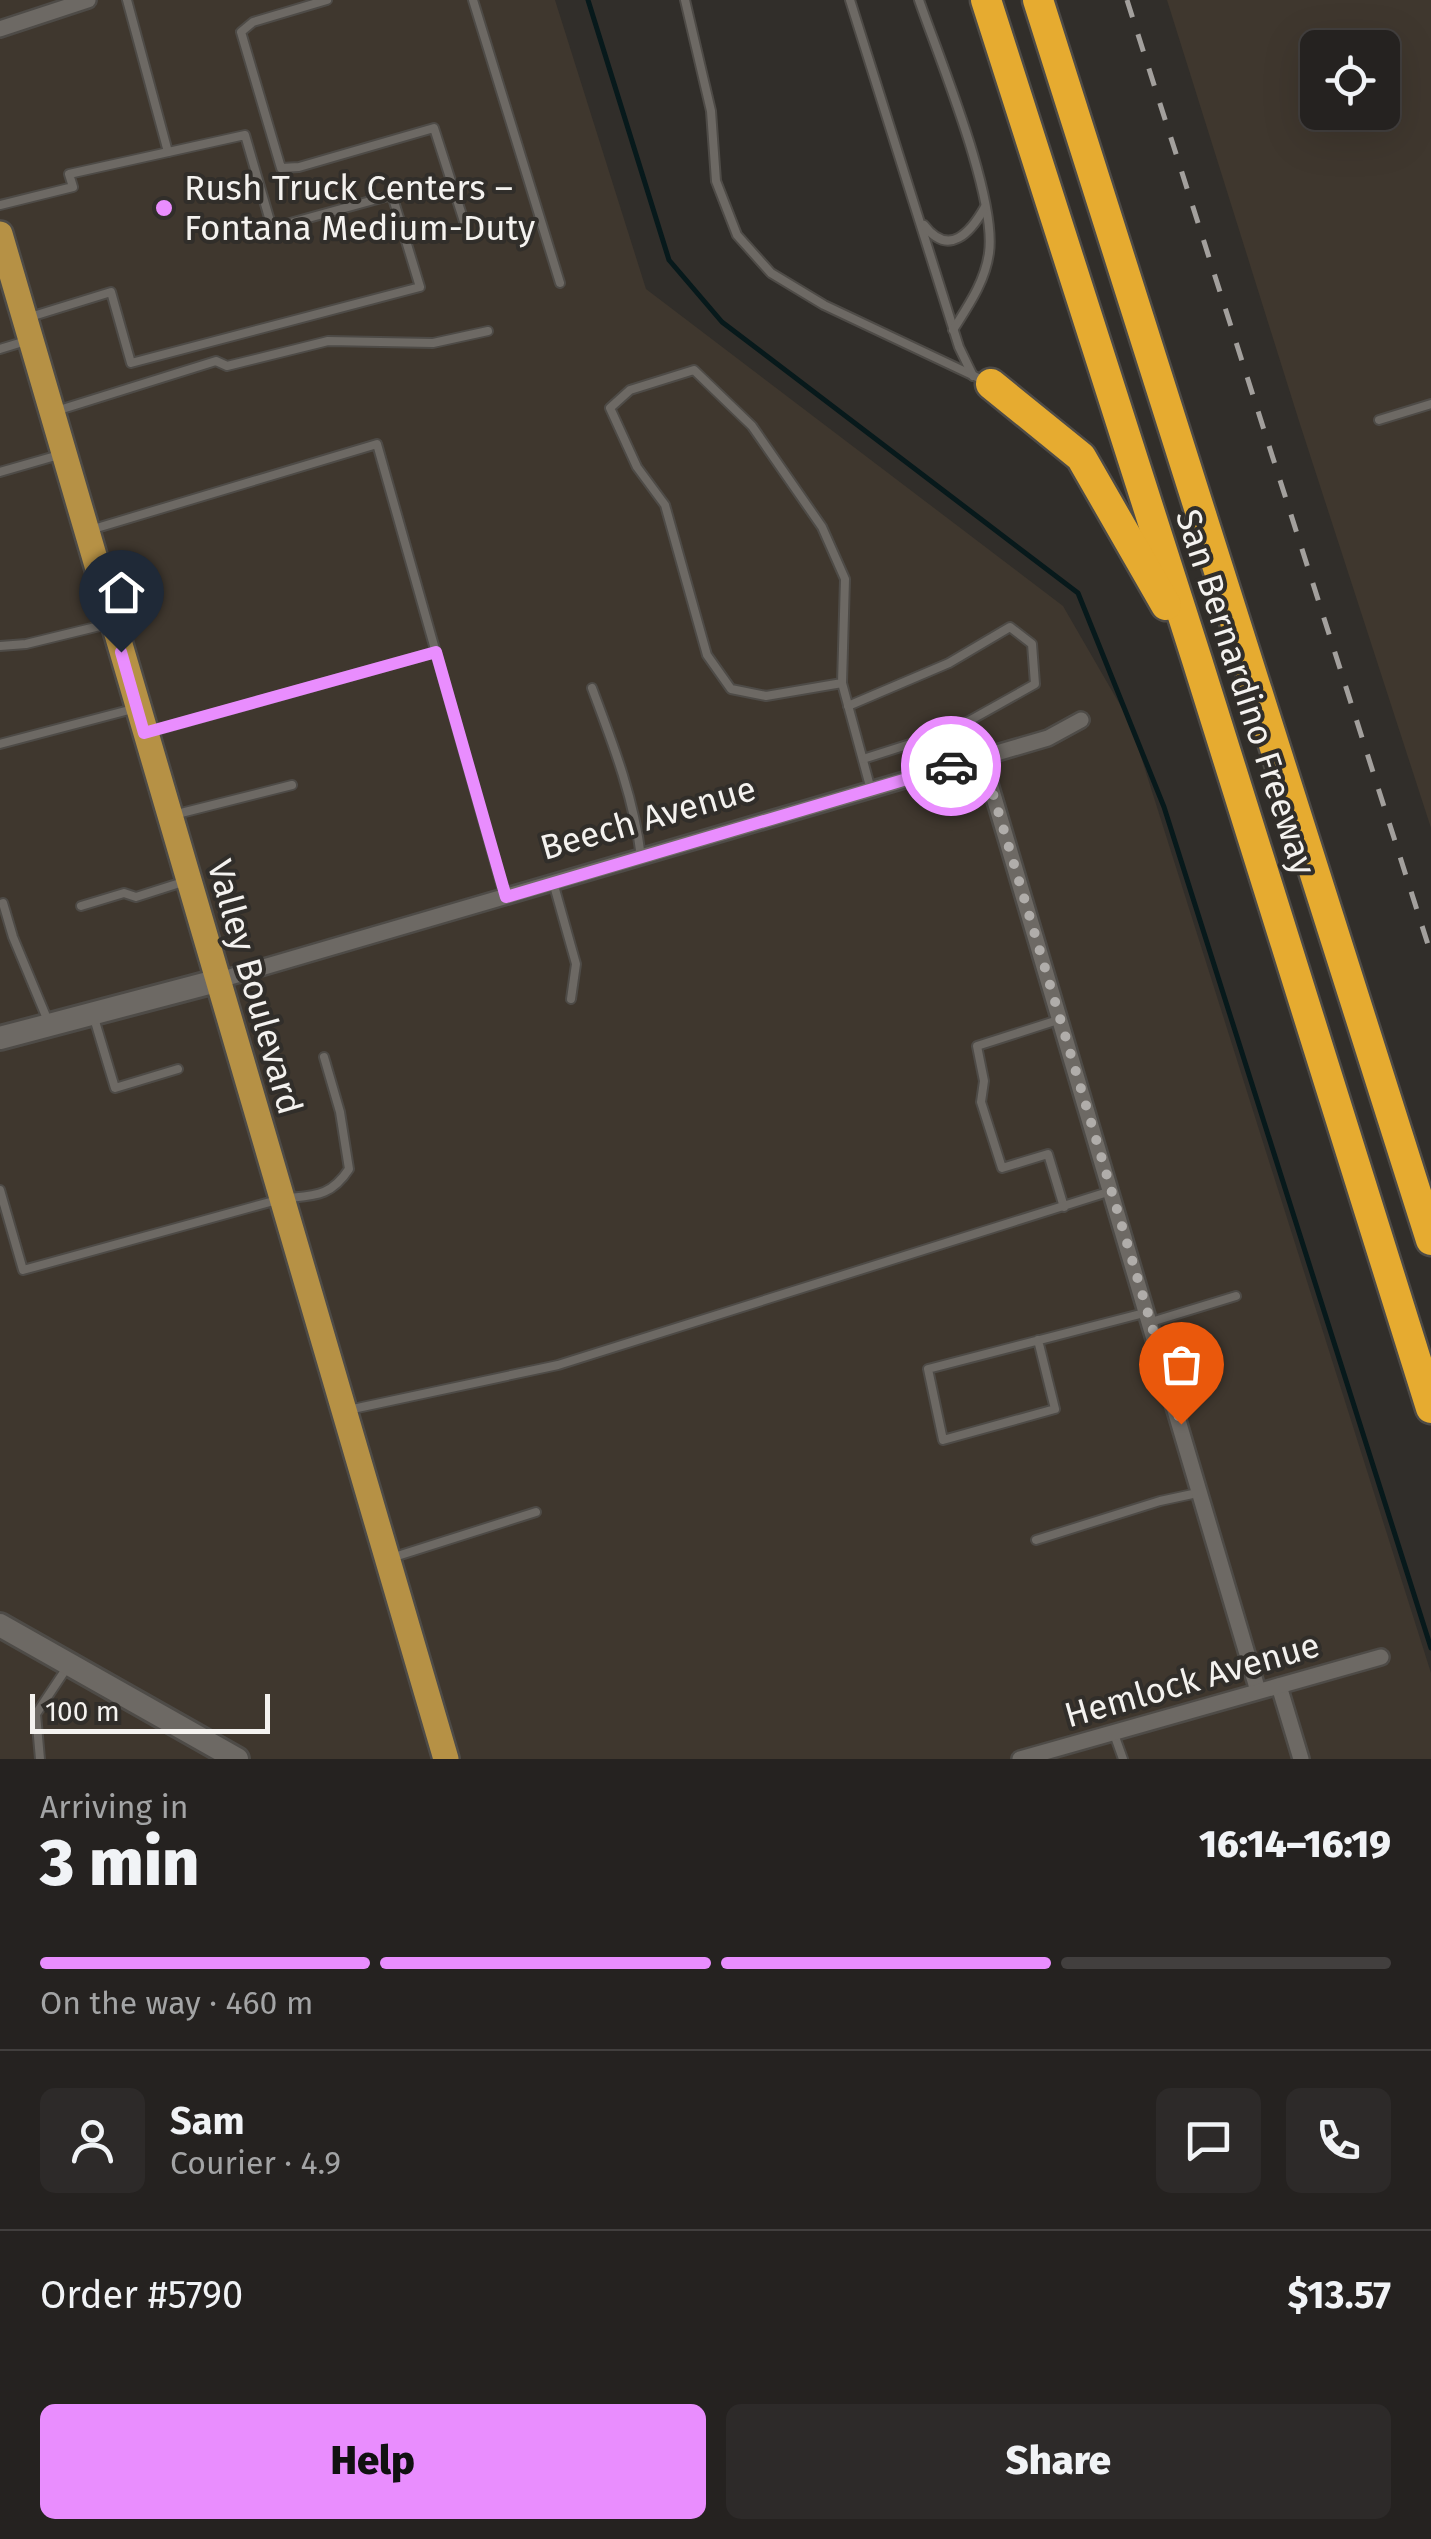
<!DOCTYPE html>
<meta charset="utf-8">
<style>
body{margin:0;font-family:"Fira Sans",sans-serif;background:#2d2a29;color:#f1f3f6;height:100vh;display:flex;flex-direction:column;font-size:38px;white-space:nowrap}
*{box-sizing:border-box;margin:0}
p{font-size:32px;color:#a3a4a5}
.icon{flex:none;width:55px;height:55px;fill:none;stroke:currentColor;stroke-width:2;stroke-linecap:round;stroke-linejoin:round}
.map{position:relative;height:1759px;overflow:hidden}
.details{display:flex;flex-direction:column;background:#252220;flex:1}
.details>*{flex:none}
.tools{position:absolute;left:1300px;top:30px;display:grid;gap:20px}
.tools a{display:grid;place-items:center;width:100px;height:100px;border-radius:15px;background:#252220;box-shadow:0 10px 40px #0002,0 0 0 2px #423f3e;font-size:50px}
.scale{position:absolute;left:30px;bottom:25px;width:240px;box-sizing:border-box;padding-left:10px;border:5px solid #f4f2ef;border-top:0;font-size:28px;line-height:35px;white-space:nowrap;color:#f4f2ef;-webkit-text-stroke:8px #312e2a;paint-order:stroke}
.pin{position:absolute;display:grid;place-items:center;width:85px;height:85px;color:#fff;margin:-102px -42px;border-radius:50% 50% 50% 0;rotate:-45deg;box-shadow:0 0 10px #0007}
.pin .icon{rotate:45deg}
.courier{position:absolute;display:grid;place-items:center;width:100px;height:100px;margin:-50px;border:8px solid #e98dfe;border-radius:50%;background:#fff;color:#222;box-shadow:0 2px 12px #0007}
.head em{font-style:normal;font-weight:800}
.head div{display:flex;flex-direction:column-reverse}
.head{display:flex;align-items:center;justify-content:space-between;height:170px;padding:0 40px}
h1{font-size:65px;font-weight:800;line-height:75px}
.bar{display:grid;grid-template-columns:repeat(4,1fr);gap:15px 10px;align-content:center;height:120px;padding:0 40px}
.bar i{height:12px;border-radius:8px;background:#423f3e}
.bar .selected{background:#e98dfe}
.bar p{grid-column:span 4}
.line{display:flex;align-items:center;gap:25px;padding:0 40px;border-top:2px solid #423f3e}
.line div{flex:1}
.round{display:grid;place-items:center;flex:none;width:105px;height:105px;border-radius:15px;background:#2d2a29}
.action{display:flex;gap:20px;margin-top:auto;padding:20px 40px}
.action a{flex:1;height:115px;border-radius:15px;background:#e98dfe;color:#111;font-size:40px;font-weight:800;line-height:115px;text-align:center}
.action a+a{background:#2d2a29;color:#f1f3f6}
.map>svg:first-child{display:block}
.built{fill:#3f372e;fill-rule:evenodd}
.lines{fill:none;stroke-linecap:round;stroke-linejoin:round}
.stream{stroke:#07191b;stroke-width:5}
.service-casing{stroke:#4e4b47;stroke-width:12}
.minor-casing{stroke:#4e4b47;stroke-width:20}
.secondary-casing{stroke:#4e4b47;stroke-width:28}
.primary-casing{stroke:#4e4b47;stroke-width:30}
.motorway-casing{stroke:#4e4b47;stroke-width:35}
.service{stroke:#6d6964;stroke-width:8}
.minor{stroke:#6d6964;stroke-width:15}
.secondary{stroke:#6d6964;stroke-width:22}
.primary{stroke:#b69145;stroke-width:25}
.motorway{stroke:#e6ab30;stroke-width:30}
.rail{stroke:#a3a09d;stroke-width:5;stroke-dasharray:18 18;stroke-linecap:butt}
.done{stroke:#b0adaa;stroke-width:10;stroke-dasharray:0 18}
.route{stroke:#e98dfe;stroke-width:12}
.poi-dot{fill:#e98dfe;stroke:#312e2a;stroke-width:4}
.labels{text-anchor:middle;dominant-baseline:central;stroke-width:8;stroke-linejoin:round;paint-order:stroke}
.poi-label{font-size:35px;fill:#f4f2ef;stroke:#312e2a;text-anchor:start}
.street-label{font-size:35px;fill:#f4f2ef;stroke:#312e2a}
</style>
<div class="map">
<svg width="1431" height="1759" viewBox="0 0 1431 1759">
<rect width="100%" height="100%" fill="#312e2a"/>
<g class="built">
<polygon points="0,0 555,0 646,289 1063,606 1130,722 1431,1673 1431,1759 0,1759"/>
<path d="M1167 0H1431V828L1299 421ZM1318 48H1382V112H1318Z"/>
</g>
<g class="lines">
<polyline class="stream" points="588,0 669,260 722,322 1078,593 1164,807 1431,1648"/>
<defs>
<g id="service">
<polyline points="127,0 168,152"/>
<polyline points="327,0 253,22 241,32 281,168 299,167 434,128 468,234"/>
<polyline points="473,0 560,283"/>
<polyline points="685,0 711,111 716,181 737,235 771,273 824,305 987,382"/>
<polyline points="850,0 959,347 973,376"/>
<path d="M919 0C939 58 997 197 989 253 985 282 968 306 953 330"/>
<polyline points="0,205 73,187 69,174 245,135 272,228 392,195 420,287 131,363 111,292 30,317"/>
<path d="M924 225C949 258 971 232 985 207"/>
<polyline points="0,349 26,341"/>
<polyline points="56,411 216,361 227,366 328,341 433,343 488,331"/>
<polyline points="1379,420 1431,404"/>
<polyline points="0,472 59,455"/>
<polyline points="90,530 377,444 505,897"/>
<polyline points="0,646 26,644 108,624"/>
<polyline points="842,683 845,579 822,527 752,426 694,370 630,390 610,408 637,467 665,505 707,655 731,689 766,696 842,683 871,790"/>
<path d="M592 688C613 744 634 798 641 857"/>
<polyline points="848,706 949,663 1010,627 1032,644 1035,684 951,731 863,759"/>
<polyline points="149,732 436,652"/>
<polyline points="0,744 133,709"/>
<polyline points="173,815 292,785"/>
<polyline points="553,882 576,964 571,999"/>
<polyline points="3,903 13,937 48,1021"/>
<polyline points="81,906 124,893 136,897 183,882"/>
<polyline points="94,1018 115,1088 178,1069"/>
<polyline points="1058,1020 977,1046 984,1081 981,1102 1002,1168 1048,1154 1064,1207"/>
<path d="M0 1190 23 1270 281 1199C313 1195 330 1198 349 1169L340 1112 324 1057"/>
<polyline points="1151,1322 1236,1296"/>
<polyline points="1038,1340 1055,1409 943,1440 928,1369 1148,1312"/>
<polyline points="348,1410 558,1365 1111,1191"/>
<polyline points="1036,1540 1160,1501 1202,1492"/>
<polyline points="391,1558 536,1512"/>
<polyline points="1114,1734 1123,1759"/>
<polyline points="40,1759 36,1714 66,1669"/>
</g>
<g id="minor">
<polyline points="0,29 88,0"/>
<polyline points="982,757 1258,1691"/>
<polyline points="216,981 1048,738 1081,720"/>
<polyline points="1279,1686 1301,1759"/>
<polyline points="1020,1759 1381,1657"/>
</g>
<g id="secondary">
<polyline points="0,1038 216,981"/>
<polyline points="0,1625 237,1759"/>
</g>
<polyline id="primary" points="0,234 446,1759"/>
<g id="motorway">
<polyline points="986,0 1197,660 1431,1408"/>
<polyline points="1038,0 1431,1240"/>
<polyline points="991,384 1081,457 1166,605"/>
</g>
</defs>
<use href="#service" class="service-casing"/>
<use href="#minor" class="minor-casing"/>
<use href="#secondary" class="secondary-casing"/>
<use href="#primary" class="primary-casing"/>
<use href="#motorway" class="motorway-casing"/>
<use href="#service" class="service"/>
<use href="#minor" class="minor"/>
<use href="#secondary" class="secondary"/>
<use href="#primary" class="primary"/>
<use href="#motorway" class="motorway"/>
<polyline class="rail" points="1127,0 1431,954"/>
</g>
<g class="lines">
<polyline class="done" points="951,766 982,757 1181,1424"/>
<polyline class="route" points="121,652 144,733 436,652 506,897 951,766"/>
</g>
<circle class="poi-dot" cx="164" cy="208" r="10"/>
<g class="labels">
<g class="poi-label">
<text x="184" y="188">Rush Truck Centers –<tspan x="184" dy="40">Fontana Medium-Duty</tspan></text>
</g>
<g class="street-label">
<text transform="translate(1246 692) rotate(72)">San Bernardino Freeway</text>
<text transform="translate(648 818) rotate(-16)">Beech Avenue</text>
<text transform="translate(255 987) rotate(74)">Valley Boulevard</text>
<text transform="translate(1192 1680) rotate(-16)">Hemlock Avenue</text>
</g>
</g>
</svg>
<div class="tools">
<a><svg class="icon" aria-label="locate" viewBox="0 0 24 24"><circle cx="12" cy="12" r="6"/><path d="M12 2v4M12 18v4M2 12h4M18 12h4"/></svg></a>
</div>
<div class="scale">100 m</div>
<div class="pin" style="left:1181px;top:1424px;background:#ea580c"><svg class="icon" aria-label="bag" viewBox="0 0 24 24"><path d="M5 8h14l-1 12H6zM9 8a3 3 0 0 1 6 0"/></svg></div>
<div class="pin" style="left:121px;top:652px;background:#1f2937"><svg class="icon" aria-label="home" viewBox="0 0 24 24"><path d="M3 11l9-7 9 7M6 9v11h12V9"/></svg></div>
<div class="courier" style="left:951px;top:766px"><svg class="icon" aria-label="car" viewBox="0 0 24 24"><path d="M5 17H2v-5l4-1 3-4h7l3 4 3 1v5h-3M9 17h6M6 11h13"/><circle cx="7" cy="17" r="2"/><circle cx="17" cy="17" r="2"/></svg></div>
</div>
<section class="details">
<div class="head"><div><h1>3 min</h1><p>Arriving in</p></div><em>16:14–16:19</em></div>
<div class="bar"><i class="selected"></i><i class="selected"></i><i class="selected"></i><i></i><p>On the way · 460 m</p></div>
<div class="line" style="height:180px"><a class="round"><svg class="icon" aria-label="person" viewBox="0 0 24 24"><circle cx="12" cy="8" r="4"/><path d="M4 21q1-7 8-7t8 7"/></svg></a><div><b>Sam</b><p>Courier · 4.9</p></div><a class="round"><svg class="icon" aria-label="chat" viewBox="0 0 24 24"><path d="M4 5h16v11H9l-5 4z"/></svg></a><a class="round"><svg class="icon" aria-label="phone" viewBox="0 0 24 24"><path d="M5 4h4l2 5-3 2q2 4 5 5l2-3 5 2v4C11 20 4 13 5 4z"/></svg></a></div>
<div class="line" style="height:130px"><div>Order #5790</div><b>$13.57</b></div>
<div class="action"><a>Help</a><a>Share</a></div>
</section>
